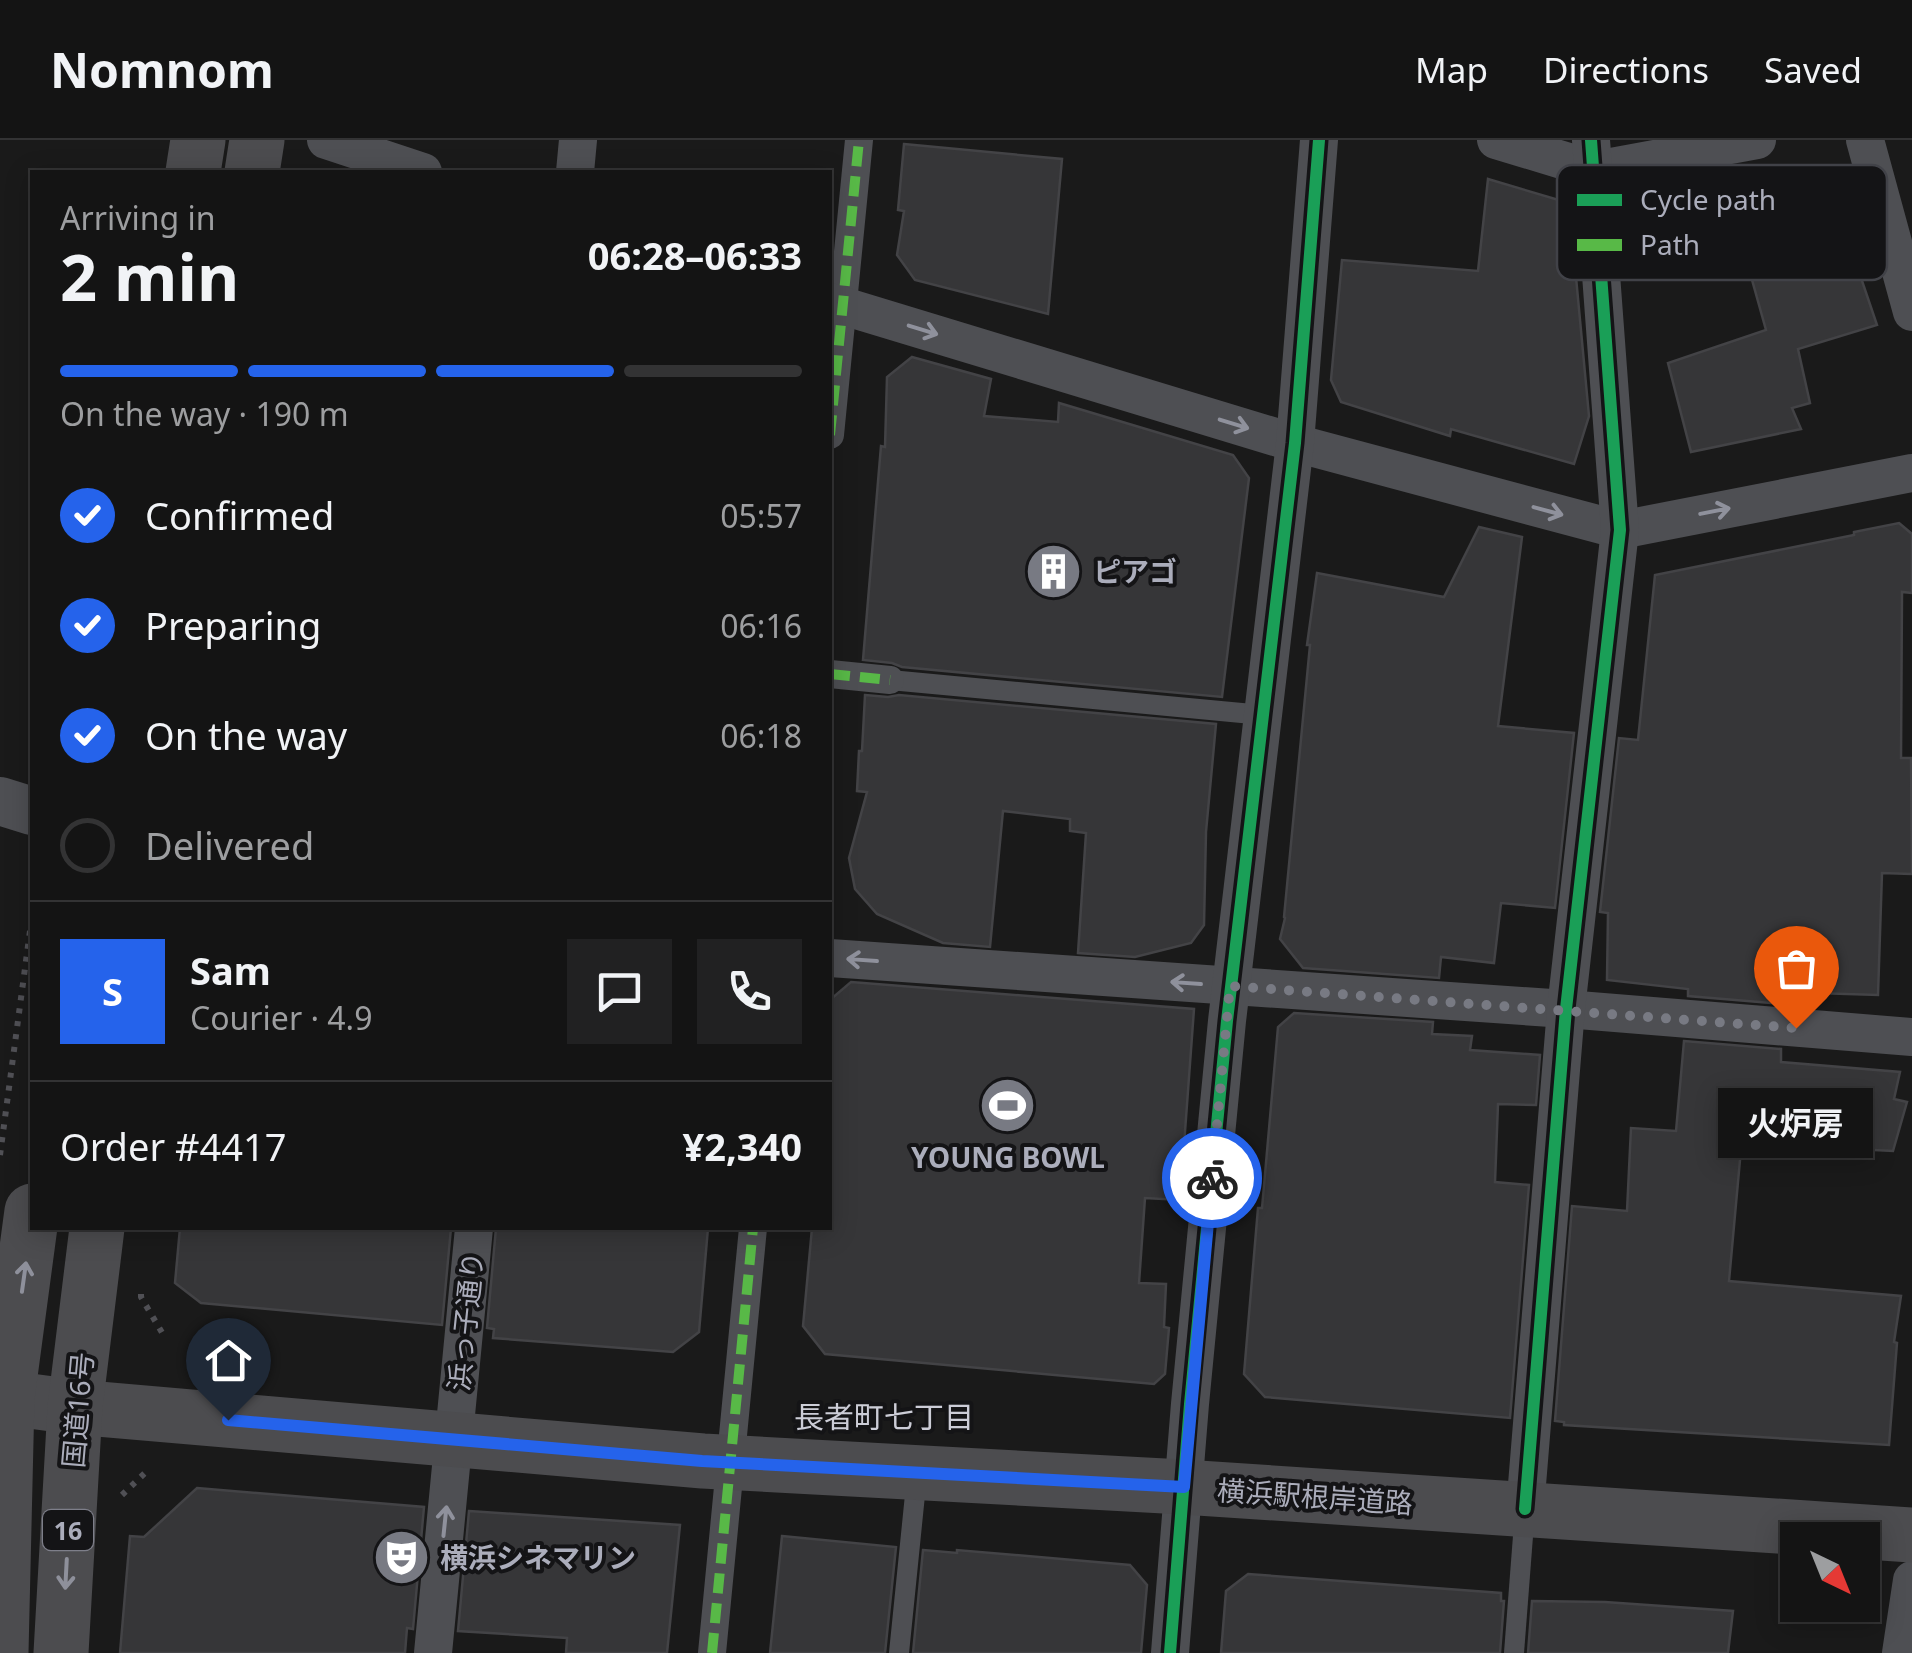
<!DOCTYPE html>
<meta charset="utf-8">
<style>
body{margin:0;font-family:"Noto Sans","Noto Sans JP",sans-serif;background:#212122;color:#f1f3f6;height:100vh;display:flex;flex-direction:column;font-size:38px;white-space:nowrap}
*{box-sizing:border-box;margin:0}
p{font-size:32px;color:#9d9ea0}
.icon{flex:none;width:55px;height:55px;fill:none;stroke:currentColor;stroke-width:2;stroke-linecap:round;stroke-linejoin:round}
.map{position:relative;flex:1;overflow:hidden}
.drawer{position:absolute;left:30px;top:30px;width:802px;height:1060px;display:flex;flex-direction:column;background:#141414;border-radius:0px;box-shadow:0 5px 25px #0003,0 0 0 2px #333334}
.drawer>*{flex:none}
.needle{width:65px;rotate:137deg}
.fabs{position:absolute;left:1780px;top:1382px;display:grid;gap:20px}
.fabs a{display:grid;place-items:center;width:100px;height:100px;border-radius:0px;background:#141414;box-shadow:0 5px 25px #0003,0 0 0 2px #333334;font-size:50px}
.pin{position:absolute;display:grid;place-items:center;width:85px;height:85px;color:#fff;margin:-102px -42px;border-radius:50% 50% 50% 0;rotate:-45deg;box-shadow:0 0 10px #0007}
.pin .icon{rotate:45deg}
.courier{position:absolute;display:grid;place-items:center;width:100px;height:100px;margin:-50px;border:8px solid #2563eb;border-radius:50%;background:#fff;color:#222;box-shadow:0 2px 12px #0007}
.bubble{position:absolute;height:70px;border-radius:0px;background:#141414;box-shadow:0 5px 25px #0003,0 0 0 2px #333334;font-size:32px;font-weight:700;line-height:70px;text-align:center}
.head em{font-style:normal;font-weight:700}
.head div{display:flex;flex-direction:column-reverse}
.head{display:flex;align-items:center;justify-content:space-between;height:170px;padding:0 30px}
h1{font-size:65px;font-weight:700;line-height:75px}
.bar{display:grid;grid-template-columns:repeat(4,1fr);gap:15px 10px;align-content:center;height:120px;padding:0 30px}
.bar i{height:12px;border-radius:8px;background:#333334}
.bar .selected{background:#2563eb}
.bar p{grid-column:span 4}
.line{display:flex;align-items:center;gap:25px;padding:0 30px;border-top:2px solid #333334}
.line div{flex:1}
.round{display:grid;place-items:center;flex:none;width:105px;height:105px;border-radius:0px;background:#212122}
ol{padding:0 30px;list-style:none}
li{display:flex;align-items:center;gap:30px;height:110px}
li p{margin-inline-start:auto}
li .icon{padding:10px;border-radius:50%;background:#2563eb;color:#fff;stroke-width:4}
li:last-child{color:#9d9ea0}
li i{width:55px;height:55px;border:5px solid #333334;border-radius:50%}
header{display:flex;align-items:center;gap:60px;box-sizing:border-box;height:140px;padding:0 50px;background:#141414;border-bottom:2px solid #333334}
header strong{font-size:48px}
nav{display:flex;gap:55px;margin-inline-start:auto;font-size:35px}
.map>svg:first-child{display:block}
.building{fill:#363638;stroke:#434346;stroke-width:2.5}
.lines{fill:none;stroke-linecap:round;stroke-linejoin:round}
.path{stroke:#505055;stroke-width:6;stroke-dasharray:5 8;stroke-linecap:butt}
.service{stroke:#4e4f53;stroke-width:20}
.pedestrian{stroke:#4e4f53;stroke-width:28}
.minor{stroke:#4e4f53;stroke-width:38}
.tertiary{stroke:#4e4f53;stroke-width:48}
.primary{stroke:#4c4c4f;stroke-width:55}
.trunk{stroke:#4c4c4f;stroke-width:55}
.quiet{stroke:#58b947;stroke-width:10;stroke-dasharray:20 10;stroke-linecap:butt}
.cycleway-casing{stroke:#141416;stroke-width:19}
.cycleway{stroke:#1a9f57;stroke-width:12}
.oneway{stroke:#8f919c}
.oneway2{stroke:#8e909b}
.done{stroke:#787a83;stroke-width:10;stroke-dasharray:0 18}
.route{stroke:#2563eb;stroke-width:12}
.labels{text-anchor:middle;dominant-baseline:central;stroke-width:8;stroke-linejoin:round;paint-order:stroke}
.shield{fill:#141416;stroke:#7e7f8a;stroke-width:2.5}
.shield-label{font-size:25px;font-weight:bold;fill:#abadbb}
.poi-label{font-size:28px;font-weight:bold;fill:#abadbb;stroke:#141416;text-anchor:start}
.street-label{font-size:28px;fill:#abadbb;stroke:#141416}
.neighbourhood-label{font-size:30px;fill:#cccdd7;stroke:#141416}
.key{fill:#141416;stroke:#414248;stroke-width:2.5}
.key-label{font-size:28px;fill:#abadbb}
</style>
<header>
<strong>Nomnom</strong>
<nav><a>Map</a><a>Directions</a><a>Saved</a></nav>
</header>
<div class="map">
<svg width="1912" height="1513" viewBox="0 0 1912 1513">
<rect width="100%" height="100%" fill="#1a1a1a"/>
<g class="building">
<polygon points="904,4 1062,19 1048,174 915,140 897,115 904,71 898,70"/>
<polygon points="1488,39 1562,61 1567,106 1573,105 1589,276 1574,324 1451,289 1450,296 1341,262 1331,240 1342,120 1478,131"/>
<polygon points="1840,76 1877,185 1798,209 1810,263 1792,268 1801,289 1691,312 1668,223 1766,190 1742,104"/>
<polygon points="912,217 991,239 984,276 1058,282 1059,263 1233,315 1249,338 1222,557 902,527 892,523 863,520 881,306 885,307 887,237"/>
<polygon points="1899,383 1912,394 1912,453 1902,452 1901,618 1911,618 1912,734 1882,733 1878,855 1782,852 1782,864 1688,856 1688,849 1607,840 1608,773 1600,772 1619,598 1638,600 1655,435 1854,395 1854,392"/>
<polygon points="1479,387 1522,397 1498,586 1574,593 1555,768 1501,763 1494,823 1441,817 1439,838 1303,828 1280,799 1285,778 1284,777 1310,505 1307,505 1317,433 1444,457"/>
<polygon points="865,555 888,557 899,555 1216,584 1206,692 1204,785 1191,803 1135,817 1078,813 1086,693 1070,691 1070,679 1003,671 990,807 943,803 877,774 855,749 849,718 867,652 857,651 859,611 862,611"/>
<polygon points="851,842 1194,869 1180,1060 1145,1058 1139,1143 1166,1144 1164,1187 1169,1188 1165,1234 1154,1244 825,1214 803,1186 812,1088 830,1088 831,859"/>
<polygon points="1294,873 1433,882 1432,894 1472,896 1470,910 1540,915 1536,965 1498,964 1495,1042 1529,1045 1510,1278 1265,1257 1244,1234 1258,1068 1262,1068 1278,887"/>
<polygon points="1684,901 1781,909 1781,922 1900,932 1894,959 1907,962 1893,1011 1834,1008 1833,995 1743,987 1729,1141 1901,1156 1894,1202 1897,1203 1889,1305 1564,1285 1564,1282 1555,1281 1572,1066 1627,1071 1631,988 1676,991"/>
<polygon points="180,1088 451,1088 442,1185 201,1163 175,1143"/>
<polygon points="496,1088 708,1088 699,1192 673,1212 493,1198 494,1189 487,1188"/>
<polygon points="197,1348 424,1367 413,1489 407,1488 405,1513 120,1513 130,1396 144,1397"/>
<polygon points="469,1371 680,1385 667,1513 566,1513 567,1498 458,1491"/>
<polygon points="782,1396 896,1407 885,1513 770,1513"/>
<polygon points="923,1410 957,1413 957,1410 1130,1425 1147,1445 1141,1513 913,1513"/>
<polygon points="1248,1434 1501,1453 1501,1461 1504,1461 1500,1513 1221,1513 1226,1451"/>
<polygon points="1532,1461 1605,1462 1733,1471 1728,1513 1528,1513"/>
</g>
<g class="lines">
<g class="path">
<polyline points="0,1015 32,776"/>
<polyline points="141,1154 141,1157 164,1196"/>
<polyline points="122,1355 148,1330"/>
</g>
<g class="service">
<polyline points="890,540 1263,575"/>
<polyline points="899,1513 917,1335"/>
<polyline points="1514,1513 1525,1370"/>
</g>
<g class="pedestrian">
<polyline points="830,295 859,0"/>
<polyline points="830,534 890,540"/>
<polyline points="712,1513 753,1088"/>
</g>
<g class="minor">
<polyline points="326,0 423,32"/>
<polyline points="1496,0 1595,30 1757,0"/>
<polyline points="1865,0 1912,172"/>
<polyline points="575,32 578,0"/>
<polyline points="830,162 1295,303 1620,390 1912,333"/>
<polyline points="830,818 1566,869 1912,897"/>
<polyline points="1525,1369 1566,869 1620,390 1591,0"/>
<polyline points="433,1513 474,1088"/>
<polyline points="1170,1513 1190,1264 1227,881 1295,303 1319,0"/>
<polyline points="1901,1513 1912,1440"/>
</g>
<polyline class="tertiary" points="0,661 32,671"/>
<polyline class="primary" points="0,1257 75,1267 703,1321 1183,1347 1912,1395"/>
<g class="trunk">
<polyline points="193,32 198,0"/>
<polyline points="252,32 257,0"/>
<polyline points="1,1513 7,1258 32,1071"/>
<polyline points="61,1513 75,1267 97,1088"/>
</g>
<g class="quiet">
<polyline points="830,295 859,0"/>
<polyline points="830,534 890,540"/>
<polyline points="712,1513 753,1088"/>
</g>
<defs>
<g id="cycleway">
<polyline points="1525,1369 1566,869 1620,390 1591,0"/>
<polyline points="1170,1513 1190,1264 1227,881 1295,303 1319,0"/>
</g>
</defs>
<use href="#cycleway" class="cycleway-casing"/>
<use href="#cycleway" class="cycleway"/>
</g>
<defs><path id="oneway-shaft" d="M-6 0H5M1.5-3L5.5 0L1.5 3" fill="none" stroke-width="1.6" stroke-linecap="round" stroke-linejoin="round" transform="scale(2.5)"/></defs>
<g class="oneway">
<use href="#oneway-shaft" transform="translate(923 190) rotate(17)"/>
<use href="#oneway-shaft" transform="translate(1234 284) rotate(17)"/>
<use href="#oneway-shaft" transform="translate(1548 371) rotate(15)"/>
<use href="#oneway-shaft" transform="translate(1715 371) rotate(-11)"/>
<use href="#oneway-shaft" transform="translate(862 820) rotate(-176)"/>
<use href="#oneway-shaft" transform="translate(1186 843) rotate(-176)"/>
<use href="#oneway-shaft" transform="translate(445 1381) rotate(-84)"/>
</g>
<g class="oneway2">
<use href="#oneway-shaft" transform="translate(24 1137) rotate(-82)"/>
<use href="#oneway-shaft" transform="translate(66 1434) rotate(93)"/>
</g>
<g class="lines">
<polyline class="done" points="1212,1038 1230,846 1796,888"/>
<polyline class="route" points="228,1280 702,1321 1184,1347 1212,1038"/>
</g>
<defs>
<symbol id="building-disc" viewBox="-11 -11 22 22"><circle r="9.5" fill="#787a83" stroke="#141416"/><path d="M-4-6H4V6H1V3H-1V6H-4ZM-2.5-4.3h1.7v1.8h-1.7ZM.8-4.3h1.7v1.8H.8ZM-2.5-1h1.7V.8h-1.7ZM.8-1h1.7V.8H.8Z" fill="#fff"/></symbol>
<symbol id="stadium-disc" viewBox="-11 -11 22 22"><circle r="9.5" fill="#787a83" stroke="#141416"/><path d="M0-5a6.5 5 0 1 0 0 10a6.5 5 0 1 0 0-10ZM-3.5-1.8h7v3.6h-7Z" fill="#fff"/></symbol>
<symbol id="theatre-disc" viewBox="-11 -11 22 22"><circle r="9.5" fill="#787a83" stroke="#141416"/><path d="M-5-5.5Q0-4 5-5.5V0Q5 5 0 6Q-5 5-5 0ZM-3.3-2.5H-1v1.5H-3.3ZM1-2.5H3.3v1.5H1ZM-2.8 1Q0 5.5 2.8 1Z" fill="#fff"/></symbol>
</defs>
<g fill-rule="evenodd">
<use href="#building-disc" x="1022" y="400" width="63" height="63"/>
<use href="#stadium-disc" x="976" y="934" width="63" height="63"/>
<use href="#theatre-disc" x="370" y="1386" width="63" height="63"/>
</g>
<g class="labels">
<rect class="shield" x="43" y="1370" width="50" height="40" rx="8"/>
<g class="shield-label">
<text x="68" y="1390">16</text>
</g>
<g class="poi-label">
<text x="1093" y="431">ピアゴ</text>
<text x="1008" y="1017" text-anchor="middle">YOUNG BOWL</text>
<text x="440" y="1417">横浜シネマリン</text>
</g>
<g class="street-label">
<text transform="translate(465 1181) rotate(-84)">浜っ子通り</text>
<text transform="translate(77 1270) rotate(-85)">国道16号</text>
<text transform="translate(1315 1356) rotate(4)">横浜駅根岸道路</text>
</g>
<g class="neighbourhood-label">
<text x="884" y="1276">長者町七丁目</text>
</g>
</g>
<rect x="1557" y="25" width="330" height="115" rx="15" class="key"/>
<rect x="1577" y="54" width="45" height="12" fill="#1a9f57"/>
<rect x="1577" y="99" width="45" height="12" fill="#58b947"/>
<g class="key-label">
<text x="1640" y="70">Cycle path</text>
<text x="1640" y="115">Path</text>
</g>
</svg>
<div class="fabs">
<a><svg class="needle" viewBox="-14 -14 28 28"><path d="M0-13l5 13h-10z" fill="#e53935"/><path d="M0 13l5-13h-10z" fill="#9d9ea0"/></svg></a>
</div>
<div class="pin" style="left:1796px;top:888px;background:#ea580c"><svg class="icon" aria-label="bag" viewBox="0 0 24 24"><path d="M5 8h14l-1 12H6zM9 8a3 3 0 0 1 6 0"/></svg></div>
<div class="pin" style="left:228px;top:1280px;background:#1f2937"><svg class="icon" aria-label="home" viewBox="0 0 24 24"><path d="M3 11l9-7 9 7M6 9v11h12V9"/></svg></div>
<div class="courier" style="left:1212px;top:1038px"><svg class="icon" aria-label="bike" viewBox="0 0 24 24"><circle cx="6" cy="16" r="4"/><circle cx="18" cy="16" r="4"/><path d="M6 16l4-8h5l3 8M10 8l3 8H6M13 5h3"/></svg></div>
<div class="bubble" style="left:1718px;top:948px;width:155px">火炉房</div>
<section class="drawer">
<div class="head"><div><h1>2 min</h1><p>Arriving in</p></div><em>06:28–06:33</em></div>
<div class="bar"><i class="selected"></i><i class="selected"></i><i class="selected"></i><i></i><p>On the way · 190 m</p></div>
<ol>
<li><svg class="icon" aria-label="check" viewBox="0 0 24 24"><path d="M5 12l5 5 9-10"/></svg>Confirmed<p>05:57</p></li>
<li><svg class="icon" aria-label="check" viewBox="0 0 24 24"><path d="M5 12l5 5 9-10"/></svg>Preparing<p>06:16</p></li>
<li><svg class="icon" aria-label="check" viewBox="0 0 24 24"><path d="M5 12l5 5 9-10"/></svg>On the way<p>06:18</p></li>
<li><i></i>Delivered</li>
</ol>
<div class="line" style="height:180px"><b class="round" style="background:#2563eb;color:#fff">S</b><div><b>Sam</b><p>Courier · 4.9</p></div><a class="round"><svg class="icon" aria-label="chat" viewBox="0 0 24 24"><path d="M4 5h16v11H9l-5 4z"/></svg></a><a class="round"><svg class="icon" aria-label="phone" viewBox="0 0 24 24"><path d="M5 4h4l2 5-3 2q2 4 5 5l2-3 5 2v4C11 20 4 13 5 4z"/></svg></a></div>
<div class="line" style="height:130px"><div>Order #4417</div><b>¥2,340</b></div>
</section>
</div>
